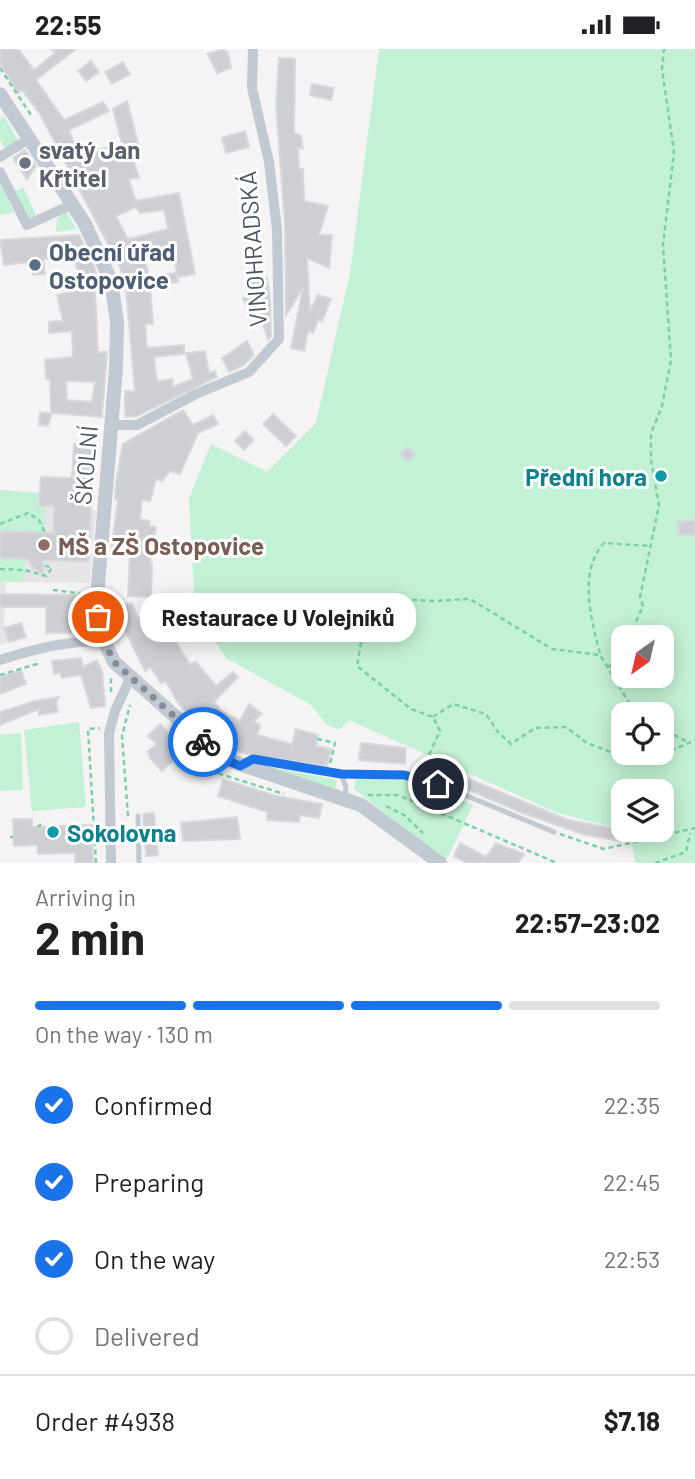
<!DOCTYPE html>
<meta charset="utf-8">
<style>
body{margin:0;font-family:Barlow,sans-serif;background:#f2f2f2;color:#202124;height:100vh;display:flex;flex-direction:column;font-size:26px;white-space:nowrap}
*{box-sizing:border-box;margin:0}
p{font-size:23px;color:#757577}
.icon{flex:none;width:38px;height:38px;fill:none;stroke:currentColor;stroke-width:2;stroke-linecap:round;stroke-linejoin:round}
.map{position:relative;height:814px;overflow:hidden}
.details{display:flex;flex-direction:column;background:#fff;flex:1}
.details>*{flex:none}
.needle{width:46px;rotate:214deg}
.controls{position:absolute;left:611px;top:576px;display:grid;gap:14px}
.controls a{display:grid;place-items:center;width:63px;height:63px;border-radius:14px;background:#fff;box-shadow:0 4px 18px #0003;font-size:35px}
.pin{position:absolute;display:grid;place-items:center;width:60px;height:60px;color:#fff;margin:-30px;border:4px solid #fff;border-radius:50%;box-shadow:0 2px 7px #0007}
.courier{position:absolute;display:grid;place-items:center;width:70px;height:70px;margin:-35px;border:5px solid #1a73e8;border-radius:50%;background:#fff;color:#222;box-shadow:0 2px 9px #0007}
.bubble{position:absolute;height:49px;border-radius:21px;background:#fff;box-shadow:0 4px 18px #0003;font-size:23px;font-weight:700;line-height:49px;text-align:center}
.overview em{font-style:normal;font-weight:700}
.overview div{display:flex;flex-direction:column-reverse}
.overview{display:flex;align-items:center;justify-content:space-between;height:119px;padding:0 35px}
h1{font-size:46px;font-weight:700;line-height:52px}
.bar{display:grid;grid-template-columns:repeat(4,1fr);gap:10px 7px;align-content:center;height:84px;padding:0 35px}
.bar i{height:9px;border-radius:5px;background:#e0e0e0}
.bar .current{background:#1a73e8}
.bar p{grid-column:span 4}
.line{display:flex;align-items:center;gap:18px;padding:0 35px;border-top:2px solid #e0e0e0}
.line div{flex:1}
ol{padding:0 35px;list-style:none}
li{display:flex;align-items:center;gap:21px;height:77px}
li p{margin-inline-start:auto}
li .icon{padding:7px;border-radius:50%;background:#1a73e8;color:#fff;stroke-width:4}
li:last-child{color:#757577}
li i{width:38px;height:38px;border:4px solid #e0e0e0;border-radius:50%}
.status{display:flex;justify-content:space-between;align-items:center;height:49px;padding:0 35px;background:#fff;direction:ltr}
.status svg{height:19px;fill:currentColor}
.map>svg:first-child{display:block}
.education{fill:#e6e4e5}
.green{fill:#c3f1d5;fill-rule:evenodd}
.building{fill:#cdcfd5;stroke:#d7d9de;stroke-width:2;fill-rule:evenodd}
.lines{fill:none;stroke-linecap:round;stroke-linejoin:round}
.path{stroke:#7ad0a6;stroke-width:2.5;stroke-dasharray:5 3.5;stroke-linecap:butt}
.service{stroke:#c1cad2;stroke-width:5}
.minor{stroke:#c1cad2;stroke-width:10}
.tertiary{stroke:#c1cad2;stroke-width:14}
.done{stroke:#868d94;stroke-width:7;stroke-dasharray:0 12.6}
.route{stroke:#1a73e8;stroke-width:9}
.worship-dot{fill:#6b7280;stroke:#fff;stroke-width:2.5}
.service-dot{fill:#5c6f8a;stroke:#fff;stroke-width:2.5}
.culture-dot{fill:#0f9aa8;stroke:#fff;stroke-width:2.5}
.education-dot{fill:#8d6e63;stroke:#fff;stroke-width:2.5}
.labels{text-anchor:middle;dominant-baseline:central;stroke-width:6;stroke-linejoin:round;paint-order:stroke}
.worship-label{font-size:24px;font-weight:bold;fill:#5b616d;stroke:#fff;text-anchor:start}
.street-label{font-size:24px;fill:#4a5661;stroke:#fff}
.service-label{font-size:24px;font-weight:bold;fill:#4e5e75;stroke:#fff;text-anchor:start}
.culture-label{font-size:24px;font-weight:bold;fill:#0d838f;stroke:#fff;text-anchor:end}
.education-label{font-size:24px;font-weight:bold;fill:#785e54;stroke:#fff;text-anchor:start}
</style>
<div class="status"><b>22:55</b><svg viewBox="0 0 49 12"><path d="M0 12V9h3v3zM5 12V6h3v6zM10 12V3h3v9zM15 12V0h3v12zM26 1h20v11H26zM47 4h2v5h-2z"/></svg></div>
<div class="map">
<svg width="695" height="814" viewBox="0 0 695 814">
<rect width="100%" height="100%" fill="#f5f3f3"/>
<polygon class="education" points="0,441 40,444 40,457 96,461 90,534 6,533 4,579 9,593 0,596"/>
<g class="green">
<path d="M379 0H695V814H636L628 782 558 764 349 671 339 681 327 676 311 656 226 609 195 563 189 449 211 395 267 423 316 374 350 224ZM623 588H662V626H623ZM623 665H662V704H623ZM623 742H662V780H623Z"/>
<polygon points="4,67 19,93 6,101 0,91 0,70"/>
<polygon points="0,132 14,164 0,166"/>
<polygon points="23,138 36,166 23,172 11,145"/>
<polygon points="66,163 77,180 56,183 57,169"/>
<polygon points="0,441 40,444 39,456 45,457 45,484 0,482"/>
<polygon points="0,509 26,510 24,532 0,533"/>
<polygon points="79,673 86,758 32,762 24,681"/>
<polygon points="21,684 23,741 0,742 0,686"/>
<polygon points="255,715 337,731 335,740"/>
<polygon points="356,728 415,732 473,756 448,808 444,811 354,740"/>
</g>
<g class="building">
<path d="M0 0H18L34 21 55 4 51 0H76L36 31 64 71 103 53 109 62 69 81 76 99 80 97 84 104 122 95 113 60 127 52 141 105 132 107 139 129 129 130 136 152 179 144 195 225 178 228 172 202 144 208 149 228 176 224 178 233 150 238 153 275H145L147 299 184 296V305L154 308 157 332 172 330 173 338 193 330 186 304 205 302 209 324 215 322 217 328 137 367 125 368V342H135L126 241 120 218 40 65 22 41 18 44 0 15ZM136 158 140 164 164 161 168 180 128 190 116 167Z"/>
<polygon points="223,0 228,4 231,19 217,24 208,5"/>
<polygon points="279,9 295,10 294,84 301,87 303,100 298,99 299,120 303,120 304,152 328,157 319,186 332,186 329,219 307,209 310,262 318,246 331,250 322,272 318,271 313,284 308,282 304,302 291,299 303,239 286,266 285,176 276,56"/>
<polygon points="91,12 99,23 86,32 78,22"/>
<polygon points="123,13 130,25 112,35 105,23"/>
<polygon points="312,35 334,39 331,51 310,46"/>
<polygon points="245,82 249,98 226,104 222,89"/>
<polygon points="25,101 36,117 27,130 13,109"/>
<path d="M79 186 94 217 100 242 95 243 98 303H107L102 368 52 364 48 377 39 376 40 363 51 364 50 330H46L45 311 73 308 72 282 49 284V273L63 272 57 246 82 240 74 208 43 210 45 225 33 226 32 213 4 216 0 191ZM66 332 95 333 92 353 67 351Z"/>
<polygon points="267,229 270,251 271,287 268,291 257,256 247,259 243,249 248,248 245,232"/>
<polygon points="247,292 254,306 244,316 229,323 222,309"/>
<polygon points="183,361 193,376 213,366 218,375 198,384 180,425 170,422 162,432 156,430 150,452 142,451 140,470 150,472 149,477 156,478 150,514 152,514 151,548 128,547 130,504 111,502 118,451 115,451 116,433 123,395"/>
<polygon points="273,365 296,387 286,397 263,375"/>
<polygon points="245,382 254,391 244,401 235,392"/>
<polygon points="74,395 94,396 88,513 43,511 43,525 33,519 28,510 0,509 0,482 54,484 54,457 39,457 41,428 72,429"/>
<polygon points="407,398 415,405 408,412 400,405"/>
<polygon points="695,471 695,485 679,487 678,473"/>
<polygon points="0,545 81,546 81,584 46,584 46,558 0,558"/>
<polygon points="156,552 189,554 189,574 162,573 171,592 176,593 190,615 196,613 216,637 233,623 238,628 214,653 223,663 240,672 249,655 262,665 254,672 260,676 257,686 292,695 296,680 318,686 316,697 331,700 327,717 250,706 225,698 192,669 178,654 166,632 161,634 150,618 145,622 113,557 132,554 138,569 156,565"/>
<polygon points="21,574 26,588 9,593 4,579"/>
<polygon points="81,609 83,618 97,611 102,622 105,657 91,659 81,626 62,629 60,624 54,625 52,612"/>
<polygon points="21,621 26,635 0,645 0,628"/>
<polygon points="59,648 56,652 58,663 39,666 39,660 0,676 0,663 35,652"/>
<polygon points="160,675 197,713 190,720 178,707 162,722 150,709 148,702 157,695 148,687"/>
<polygon points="361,694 406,699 405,715 359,711"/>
<polygon points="433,715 568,771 623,781 622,792 585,786 520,763 429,724"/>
<polygon points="223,730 276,747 322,755 319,769 300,766 299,773 267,771 267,764 270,764 218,747"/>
<polygon points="154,764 158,806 146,807 143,765"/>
<polygon points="237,768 240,790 183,792 181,774"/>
<polygon points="13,770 32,770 32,778 92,776 93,814 75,814 75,804 38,805 37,796 14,797"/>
<polygon points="460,794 486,808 496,794 524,805 518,814 466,814 454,807"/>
</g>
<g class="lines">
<g class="path">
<polyline points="0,19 31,66"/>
<polyline points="0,475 28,464 39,471 45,484"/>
<polyline points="0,520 25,521 46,527 52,519 43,516"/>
<polyline points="53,541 85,545"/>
<polyline points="629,588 643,557 640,548 659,456 651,411 651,384 662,357 671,311 663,196 674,103 662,20 664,0"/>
<path d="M600 604C591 571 578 522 604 494L650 497"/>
<polyline points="608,618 618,611 623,602"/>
<polyline points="0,626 37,615 36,611"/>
<polyline points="111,643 111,629"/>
<polyline points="433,668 453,655 486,665 498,683 511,695 535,679 566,678 587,694 616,705 653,710 695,691"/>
<polyline points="662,674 670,684 690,694"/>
<polyline points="317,690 335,694 330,715"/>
<polyline points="180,691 217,724 284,745"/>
<polyline points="422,721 440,682 433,668 411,660 357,617 363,582 383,561 385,549 433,552 470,550 552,600 600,606 636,665"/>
<polyline points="368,746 398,746 557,814"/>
<polyline points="386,757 404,766 423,784"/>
<polyline points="128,767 122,687 130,656"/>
<polyline points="37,778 42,775"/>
<polyline points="560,785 604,800 695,779"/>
<polyline points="10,788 13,788"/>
<polyline points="96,814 88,680 100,679"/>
<polyline points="655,814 686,803 690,784"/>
</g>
<g class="service">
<polyline points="246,713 253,710 341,725 404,726 438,735 554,783"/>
<polyline points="341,725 346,738 345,750"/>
<polyline points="138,767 139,814"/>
</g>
<g class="minor">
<polyline points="0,108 24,93"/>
<polyline points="0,123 27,176 73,155"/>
<polyline points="112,376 137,376 196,345 249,323 279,290 277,181 269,113 252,39 253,0"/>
<path d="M0 611C33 600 69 591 104 592"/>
<polyline points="111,814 109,684 115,662 130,629"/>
</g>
<polyline class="tertiary" points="0,45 85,175 111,232 117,273 116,320 98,536 98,567 104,592 114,613 222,709 361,756 440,814"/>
</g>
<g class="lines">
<polyline class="done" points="98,568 104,592 114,613 203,693"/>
<polyline class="route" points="203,693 222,709 240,717 253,710 341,725 404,726 438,735"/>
</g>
<circle class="worship-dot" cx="25" cy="114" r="7"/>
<circle class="service-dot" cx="35" cy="216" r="7"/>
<g class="culture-dot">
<circle cx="661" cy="427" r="7"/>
<circle cx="53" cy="783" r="7"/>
</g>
<circle class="education-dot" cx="44" cy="496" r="7"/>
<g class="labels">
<g class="worship-label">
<text x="39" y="100">svatý Jan<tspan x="39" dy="28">Křtitel</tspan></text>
</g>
<g class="street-label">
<text transform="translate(252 200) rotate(-94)">VINOHRADSKÁ</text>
<text transform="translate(85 416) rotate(-85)">ŠKOLNÍ</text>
</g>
<g class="service-label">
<text x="49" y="202">Obecní úřad<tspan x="49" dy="28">Ostopovice</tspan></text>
</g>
<g class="culture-label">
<text x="647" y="427">Přední hora</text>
<text x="67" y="783" text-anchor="start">Sokolovna</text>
</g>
<g class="education-label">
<text x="58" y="496">MŠ a ZŠ Ostopovice</text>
</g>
</g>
</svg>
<div class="controls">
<a><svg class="needle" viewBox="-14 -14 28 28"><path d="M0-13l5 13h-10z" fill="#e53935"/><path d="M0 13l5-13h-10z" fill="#757577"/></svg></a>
<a><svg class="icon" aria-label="locate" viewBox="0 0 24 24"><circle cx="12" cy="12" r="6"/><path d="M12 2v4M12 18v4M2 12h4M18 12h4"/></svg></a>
<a><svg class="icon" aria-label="layers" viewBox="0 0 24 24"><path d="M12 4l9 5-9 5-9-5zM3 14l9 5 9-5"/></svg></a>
</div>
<div class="pin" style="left:98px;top:568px;background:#ea580c"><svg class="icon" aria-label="bag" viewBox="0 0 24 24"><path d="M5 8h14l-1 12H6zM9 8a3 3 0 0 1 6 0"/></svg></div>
<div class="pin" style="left:438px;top:735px;background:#1f2937"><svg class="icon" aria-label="home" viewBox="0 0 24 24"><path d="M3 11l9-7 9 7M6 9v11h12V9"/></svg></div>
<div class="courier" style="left:203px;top:693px"><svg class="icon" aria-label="bike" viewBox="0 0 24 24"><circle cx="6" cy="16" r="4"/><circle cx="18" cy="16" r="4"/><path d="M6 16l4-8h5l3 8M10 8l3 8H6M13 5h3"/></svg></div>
<div class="bubble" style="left:140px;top:544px;width:276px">Restaurace U Volejníků</div>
</div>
<section class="details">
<div class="overview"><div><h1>2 min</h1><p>Arriving in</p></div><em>22:57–23:02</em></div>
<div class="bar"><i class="current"></i><i class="current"></i><i class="current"></i><i></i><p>On the way · 130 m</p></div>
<ol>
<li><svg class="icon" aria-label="check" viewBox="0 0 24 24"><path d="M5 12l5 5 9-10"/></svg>Confirmed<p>22:35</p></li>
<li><svg class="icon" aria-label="check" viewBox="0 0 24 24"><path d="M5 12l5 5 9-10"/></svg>Preparing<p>22:45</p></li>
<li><svg class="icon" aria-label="check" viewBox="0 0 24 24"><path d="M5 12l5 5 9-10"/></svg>On the way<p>22:53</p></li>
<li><i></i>Delivered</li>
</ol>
<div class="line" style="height:91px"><div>Order #4938</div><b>$7.18</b></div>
</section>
